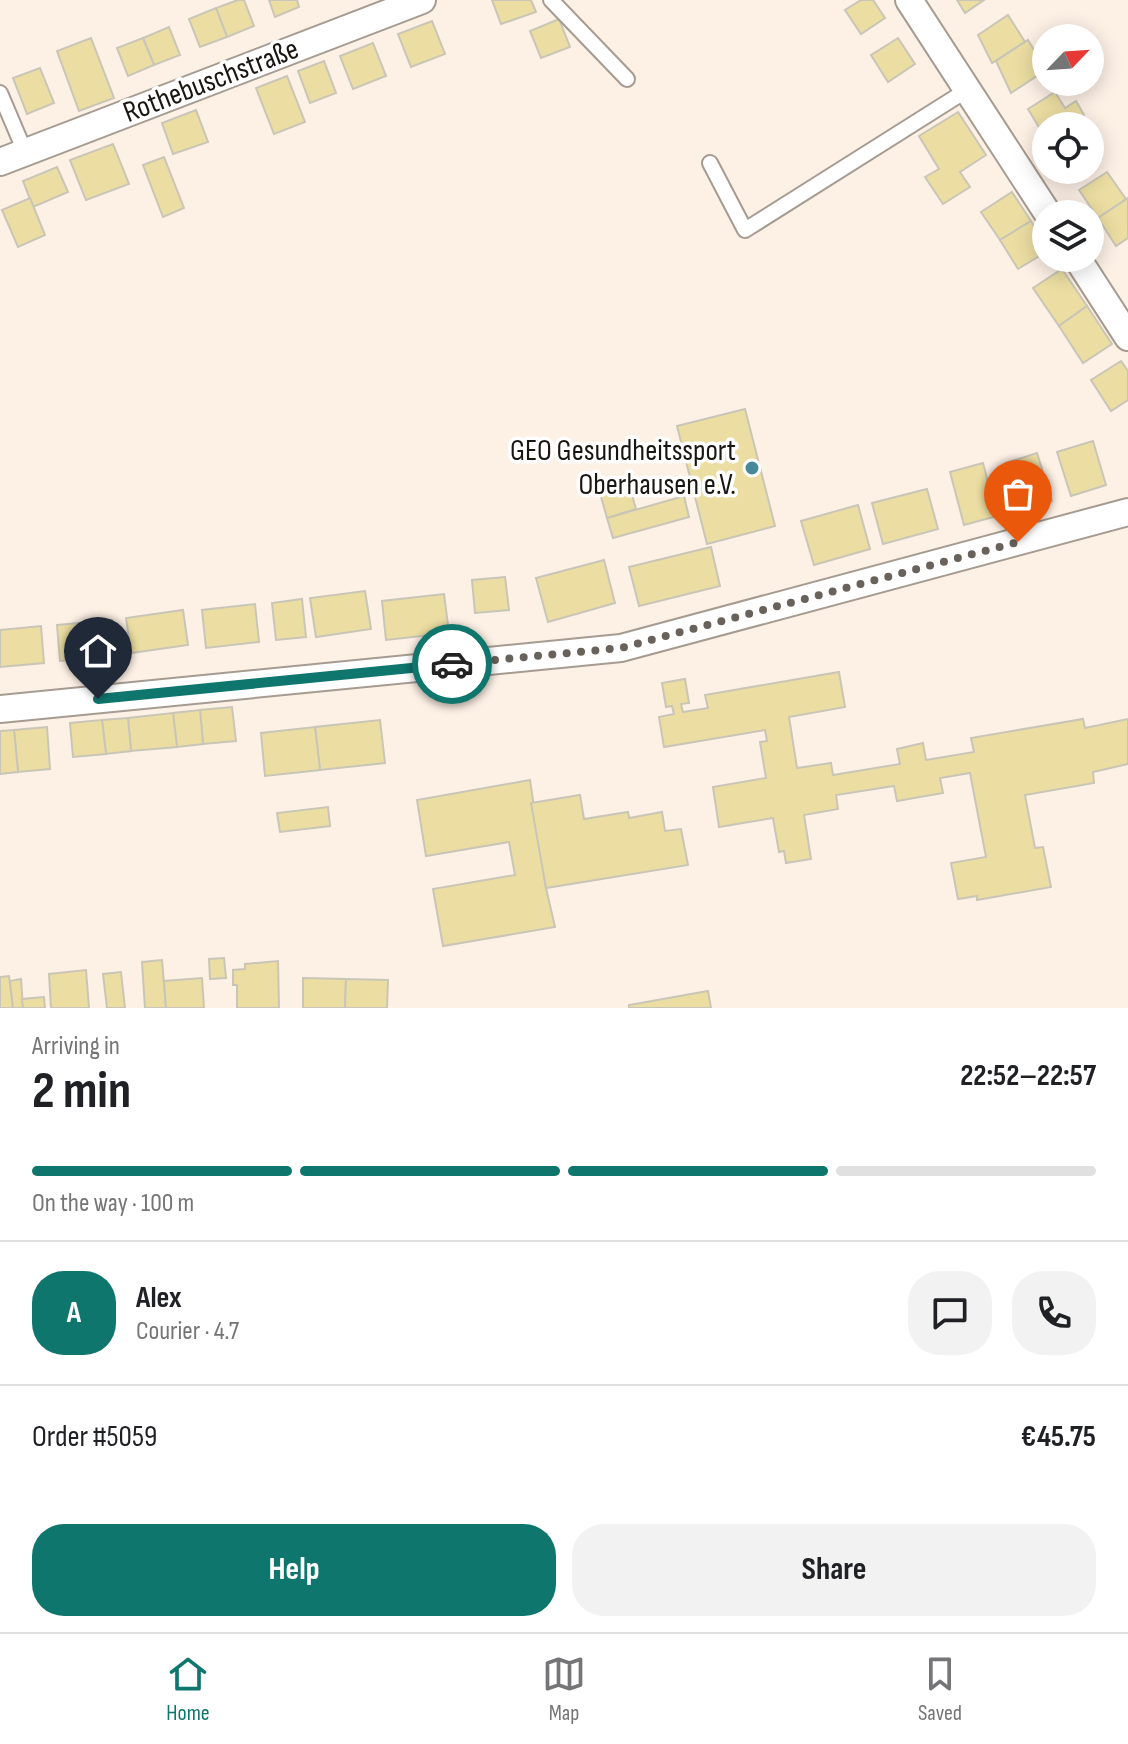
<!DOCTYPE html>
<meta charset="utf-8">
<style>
body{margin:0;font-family:"Sofia Sans Condensed",sans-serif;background:#f2f2f2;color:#202124;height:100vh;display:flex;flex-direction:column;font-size:30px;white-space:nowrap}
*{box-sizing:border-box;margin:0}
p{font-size:26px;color:#757577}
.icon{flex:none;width:44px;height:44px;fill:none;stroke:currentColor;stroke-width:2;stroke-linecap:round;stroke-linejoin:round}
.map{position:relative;height:1008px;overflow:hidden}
.details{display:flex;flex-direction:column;background:#fff;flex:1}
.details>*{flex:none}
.needle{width:52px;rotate:65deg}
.buttons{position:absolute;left:1032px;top:24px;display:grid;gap:16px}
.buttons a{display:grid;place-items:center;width:72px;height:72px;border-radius:50%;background:#fff;box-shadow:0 4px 20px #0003;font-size:40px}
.pin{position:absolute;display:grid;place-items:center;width:68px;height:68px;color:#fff;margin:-82px -34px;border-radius:50% 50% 50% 0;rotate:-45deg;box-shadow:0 0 8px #0007}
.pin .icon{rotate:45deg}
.courier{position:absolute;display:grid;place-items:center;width:80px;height:80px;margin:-40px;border:6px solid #0f766e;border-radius:50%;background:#fff;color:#222;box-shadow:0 2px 10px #0007}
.summary em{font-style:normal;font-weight:700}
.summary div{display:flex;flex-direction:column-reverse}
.summary{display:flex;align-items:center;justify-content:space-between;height:136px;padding:0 32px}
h1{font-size:52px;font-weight:700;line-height:60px}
.bar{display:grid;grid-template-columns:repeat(4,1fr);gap:12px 8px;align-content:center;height:96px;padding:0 32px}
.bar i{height:10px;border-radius:6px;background:#e0e0e0}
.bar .current{background:#0f766e}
.bar p{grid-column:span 4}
.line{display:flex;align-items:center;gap:20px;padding:0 32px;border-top:2px solid #e0e0e0}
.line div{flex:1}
.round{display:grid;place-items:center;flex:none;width:84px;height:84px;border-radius:32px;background:#f2f2f2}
.cta{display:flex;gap:16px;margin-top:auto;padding:16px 32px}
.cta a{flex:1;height:92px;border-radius:32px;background:#0f766e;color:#fff;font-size:32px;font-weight:700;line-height:92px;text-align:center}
.cta a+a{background:#f2f2f2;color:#202124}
.tabs{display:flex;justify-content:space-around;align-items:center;height:112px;border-top:2px solid #e0e0e0;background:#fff;font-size:22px;color:#757577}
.tabs a{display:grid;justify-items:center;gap:4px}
.tabs .current{color:#0f766e}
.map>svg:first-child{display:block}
.building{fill:#ecdea2;stroke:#c9c6b7;stroke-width:2}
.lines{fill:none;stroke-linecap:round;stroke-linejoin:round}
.service-casing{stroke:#a69b90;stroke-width:18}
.minor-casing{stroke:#a69b90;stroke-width:30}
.service{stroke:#fff;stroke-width:14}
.minor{stroke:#fff;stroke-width:26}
.done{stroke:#69625b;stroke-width:8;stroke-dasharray:0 14.4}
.route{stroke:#0f766e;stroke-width:10}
.poi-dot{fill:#47899a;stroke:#fff;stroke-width:3}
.labels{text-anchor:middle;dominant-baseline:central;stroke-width:7;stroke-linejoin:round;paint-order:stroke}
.street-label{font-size:30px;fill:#191511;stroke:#fff}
.poi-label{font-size:30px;fill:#191511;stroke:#fff;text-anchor:end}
</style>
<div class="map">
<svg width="1128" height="1008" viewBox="0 0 1128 1008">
<rect width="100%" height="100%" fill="#fdf0e5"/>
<g class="building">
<polygon points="238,0 244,0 254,26 227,37 216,8"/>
<polygon points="269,0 297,0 299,7 275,17"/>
<polygon points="492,0 531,0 536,12 501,24"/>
<polygon points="861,0 873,0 885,18 861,34 845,10"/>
<polygon points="957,0 984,0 965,13"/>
<polygon points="216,8 227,37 200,47 189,19"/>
<polygon points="1008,15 1025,42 992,63 978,35"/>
<polygon points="559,19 570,47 541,58 530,31"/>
<polygon points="432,21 445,54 411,67 398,34"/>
<polygon points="169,27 180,55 154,65 143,38"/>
<polygon points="91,38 114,98 79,111 57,51"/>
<polygon points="143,38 154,65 128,76 117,48"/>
<polygon points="898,38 915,64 888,82 871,55"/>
<polygon points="1028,40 1046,70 1011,93 996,61"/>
<polygon points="373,43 386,76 353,89 340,56"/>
<polygon points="324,61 336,93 310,103 298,71"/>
<polygon points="40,68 54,103 27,114 13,78"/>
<polygon points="287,76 305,122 274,134 256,88"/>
<polygon points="1055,92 1065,108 1076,101 1084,115 1068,126 1046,126 1046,139 1028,109"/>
<polygon points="196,110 208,142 173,154 162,123"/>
<polygon points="958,112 986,155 960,172 970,187 943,204 925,177 939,169 919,136"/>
<polygon points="113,144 129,184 86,200 70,160"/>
<polygon points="164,157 184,208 163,217 143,165"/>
<polygon points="57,167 68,192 33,207 23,181"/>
<polygon points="1107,172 1126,199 1098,218 1079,190"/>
<polygon points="1012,192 1031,221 1000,240 981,212"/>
<polygon points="30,198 45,235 18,247 2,210"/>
<polygon points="1128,198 1128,238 1116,246 1098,218"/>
<polygon points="1031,221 1046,245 1046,252 1018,269 1000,240"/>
<polygon points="1062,269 1087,306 1059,326 1033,288"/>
<polygon points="1087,306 1112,344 1083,363 1059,326"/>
<polygon points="1121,361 1128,371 1128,400 1111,411 1091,380"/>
<polygon points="745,409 775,526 707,544 677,426"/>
<polygon points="1093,441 1106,485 1071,496 1057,452"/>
<polygon points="1037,453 1052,501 1021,511 1006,463"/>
<polygon points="983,463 997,516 964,525 950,472"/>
<polygon points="627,478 636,509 607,518 598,486"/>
<polygon points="927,489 938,529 883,544 872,503"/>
<polygon points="684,496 689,517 613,538 607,518"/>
<polygon points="858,505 870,549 814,565 801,521"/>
<polygon points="711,547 720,586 639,606 629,567"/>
<polygon points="604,560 615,603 548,622 536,578"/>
<polygon points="505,577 509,610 475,613 472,580"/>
<polygon points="365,591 371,629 316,637 310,598"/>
<polygon points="444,594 449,633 386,640 382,601"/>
<polygon points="302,599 306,637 276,640 272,603"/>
<polygon points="255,604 259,642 206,648 202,610"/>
<polygon points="183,610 188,645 131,653 126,618"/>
<polygon points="112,620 116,656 60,661 57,625"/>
<polygon points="41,626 44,663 0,667 0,630"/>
<polygon points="839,672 845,707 789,717 797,768 831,763 833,775 900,764 897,749 923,743 926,760 974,752 971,738 1083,719 1085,728 1128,719 1128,764 1093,772 1094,783 1025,795 1035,848 1043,847 1051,887 977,900 977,896 958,899 951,863 986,857 970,773 940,778 943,793 897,801 894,786 836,795 838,809 804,815 811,859 786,863 784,851 779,852 773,818 719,827 713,787 766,778 760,742 767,741 765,730 664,747 659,717 674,714 672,706 666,707 662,683 685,679 689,703 681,704 683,712 708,708 705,695"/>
<polygon points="232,707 236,741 203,744 200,710"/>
<polygon points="200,710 203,744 177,747 173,713"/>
<polygon points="173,713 177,747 131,751 128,718"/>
<polygon points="128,718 131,751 106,754 102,720"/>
<polygon points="102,720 106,754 73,757 70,723"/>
<polygon points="380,720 385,763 320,770 315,727"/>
<polygon points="47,727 50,769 18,772 14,730"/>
<polygon points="315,727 320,770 265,776 261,733"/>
<polygon points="14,730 18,772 0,774 0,731"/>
<polygon points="530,780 546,888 555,927 443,946 433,889 515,875 509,842 426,856 417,800"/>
<polygon points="580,795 584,819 628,812 629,818 662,812 665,831 681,829 688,865 546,888 531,803"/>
<polygon points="328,807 330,826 280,832 277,813"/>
<polygon points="224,958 226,978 210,979 209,959"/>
<polygon points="162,960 166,1008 145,1008 142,962"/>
<polygon points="278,961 279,1008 237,1008 237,985 233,985 233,970 245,969 245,964"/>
<polygon points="86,970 89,1008 51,1008 49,974"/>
<polygon points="121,972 125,1008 107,1008 103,974"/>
<polygon points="9,976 13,1008 0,1008 0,977"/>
<polygon points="202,978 204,1008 166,1008 164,981"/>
<polygon points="303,978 346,979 345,1008 303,1008"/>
<polygon points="21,979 23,1008 13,1008 10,981"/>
<polygon points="346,979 388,980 387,1008 345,1008"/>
<polygon points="708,991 711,1008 629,1008 629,1005"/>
<polygon points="44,997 45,1008 23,1008 22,999"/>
</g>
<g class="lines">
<defs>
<g id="service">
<polyline points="551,0 627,79"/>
<polyline points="0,93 25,152"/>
<polyline points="710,163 745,230 967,90"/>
</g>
<g id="minor">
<polyline points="909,0 1048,214"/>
<polyline points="0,162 422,0"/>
<polyline points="1077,258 1128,337"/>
<polyline points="0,709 621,648 1128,512"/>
</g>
</defs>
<use href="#service" class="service-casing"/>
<use href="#minor" class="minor-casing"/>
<use href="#service" class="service"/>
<use href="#minor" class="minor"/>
</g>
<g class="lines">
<polyline class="done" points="452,664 621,648 1018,542"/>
<polyline class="route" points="98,699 452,664"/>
</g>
<circle class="poi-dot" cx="752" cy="468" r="8"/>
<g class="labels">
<g class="street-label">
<text transform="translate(211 81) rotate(-21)">Rothebuschstraße</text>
</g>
<g class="poi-label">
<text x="736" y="451">GEO Gesundheitssport<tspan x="736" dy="34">Oberhausen e.V.</tspan></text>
</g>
</g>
</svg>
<div class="buttons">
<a><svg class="needle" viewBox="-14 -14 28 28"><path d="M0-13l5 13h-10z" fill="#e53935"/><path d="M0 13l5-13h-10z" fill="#757577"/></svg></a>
<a><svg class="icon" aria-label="locate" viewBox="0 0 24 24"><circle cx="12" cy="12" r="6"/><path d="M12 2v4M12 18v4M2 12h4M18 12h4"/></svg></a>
<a><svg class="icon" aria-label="layers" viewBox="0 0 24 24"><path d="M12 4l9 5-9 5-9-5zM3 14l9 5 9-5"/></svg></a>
</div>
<div class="pin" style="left:1018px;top:542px;background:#ea580c"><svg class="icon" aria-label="bag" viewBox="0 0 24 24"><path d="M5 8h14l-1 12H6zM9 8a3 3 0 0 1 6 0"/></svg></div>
<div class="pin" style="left:98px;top:699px;background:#1f2937"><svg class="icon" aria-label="home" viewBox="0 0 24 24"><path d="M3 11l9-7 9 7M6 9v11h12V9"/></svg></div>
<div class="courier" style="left:452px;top:664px"><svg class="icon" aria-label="car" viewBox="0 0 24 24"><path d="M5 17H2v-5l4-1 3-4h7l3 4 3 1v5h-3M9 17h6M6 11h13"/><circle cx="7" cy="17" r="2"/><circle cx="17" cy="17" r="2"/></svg></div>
</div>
<section class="details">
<div class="summary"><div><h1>2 min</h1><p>Arriving in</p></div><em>22:52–22:57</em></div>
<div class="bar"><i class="current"></i><i class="current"></i><i class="current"></i><i></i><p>On the way · 100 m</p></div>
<div class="line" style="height:144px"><b class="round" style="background:#0f766e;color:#fff">A</b><div><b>Alex</b><p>Courier · 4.7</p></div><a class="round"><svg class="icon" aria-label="chat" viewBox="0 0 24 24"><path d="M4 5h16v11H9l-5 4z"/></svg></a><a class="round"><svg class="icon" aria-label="phone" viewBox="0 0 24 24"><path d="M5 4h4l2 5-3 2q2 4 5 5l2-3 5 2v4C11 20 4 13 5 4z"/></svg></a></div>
<div class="line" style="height:104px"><div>Order #5059</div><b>€45.75</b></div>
<div class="cta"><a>Help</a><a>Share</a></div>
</section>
<nav class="tabs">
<a class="current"><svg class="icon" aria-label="home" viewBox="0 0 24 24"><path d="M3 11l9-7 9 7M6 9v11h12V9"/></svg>Home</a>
<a><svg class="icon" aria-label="map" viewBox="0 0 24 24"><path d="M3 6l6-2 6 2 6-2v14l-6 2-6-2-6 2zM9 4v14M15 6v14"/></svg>Map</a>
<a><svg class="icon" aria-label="saved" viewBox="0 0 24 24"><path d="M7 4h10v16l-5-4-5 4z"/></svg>Saved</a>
</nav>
